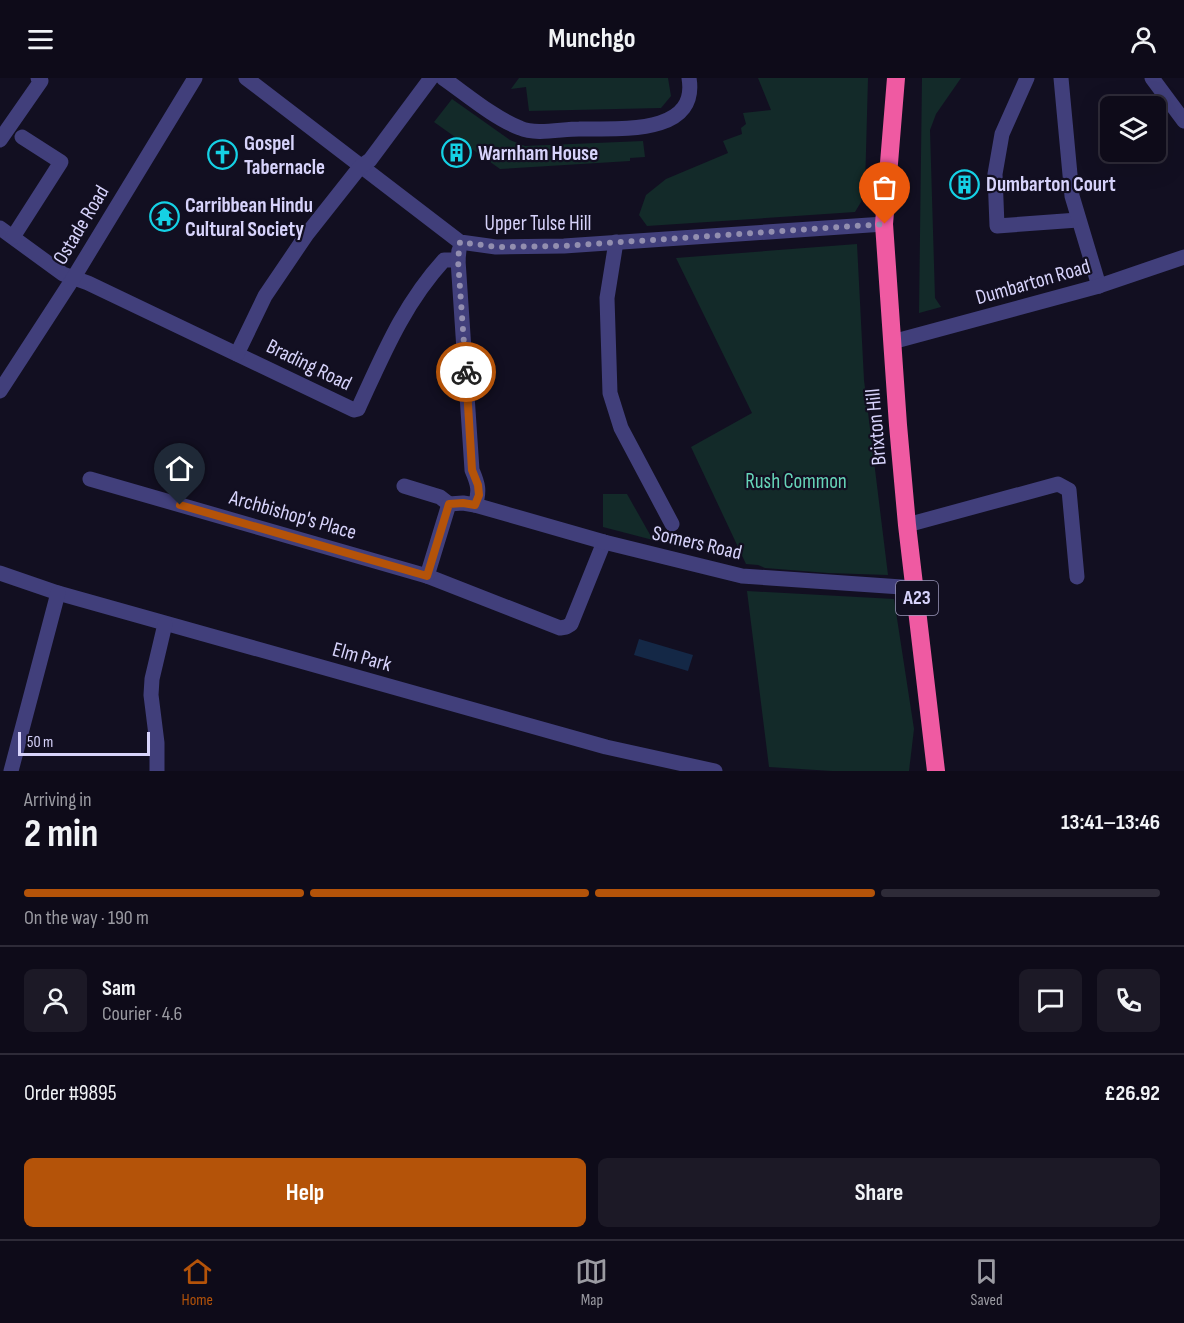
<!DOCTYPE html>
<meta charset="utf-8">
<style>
body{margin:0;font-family:"Sofia Sans Condensed",sans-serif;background:#1c1926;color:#f1f3f6;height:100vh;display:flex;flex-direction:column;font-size:22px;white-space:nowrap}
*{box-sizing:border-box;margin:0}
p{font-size:20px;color:#9b9ba2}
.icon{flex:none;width:33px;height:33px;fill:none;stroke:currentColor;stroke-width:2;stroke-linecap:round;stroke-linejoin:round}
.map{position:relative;height:693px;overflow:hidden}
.drawer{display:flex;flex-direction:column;background:#0e0b19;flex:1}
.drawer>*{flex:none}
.controls{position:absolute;left:1100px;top:18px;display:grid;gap:12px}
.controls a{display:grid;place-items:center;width:66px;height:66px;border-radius:9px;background:#0e0b19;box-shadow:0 6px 24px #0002,0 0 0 2px #2e2b38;font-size:30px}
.scale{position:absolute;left:18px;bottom:15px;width:132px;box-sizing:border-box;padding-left:6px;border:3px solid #d7d3fb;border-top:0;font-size:16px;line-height:21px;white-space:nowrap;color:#d7d3fb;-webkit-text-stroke:4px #120f21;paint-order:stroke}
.pin{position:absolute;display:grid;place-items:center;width:51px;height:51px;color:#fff;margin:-62px -26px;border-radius:50% 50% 50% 0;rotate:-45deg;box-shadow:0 0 6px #0007}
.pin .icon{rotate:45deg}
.courier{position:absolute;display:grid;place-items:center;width:60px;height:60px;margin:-30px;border:4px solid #b45309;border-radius:50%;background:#fff;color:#222;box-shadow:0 2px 8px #0007}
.headline em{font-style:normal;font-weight:700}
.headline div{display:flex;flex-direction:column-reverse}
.headline{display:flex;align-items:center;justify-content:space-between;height:102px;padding:0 24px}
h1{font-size:39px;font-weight:700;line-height:45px}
.bar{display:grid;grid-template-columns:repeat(4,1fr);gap:9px 6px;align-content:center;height:72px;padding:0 24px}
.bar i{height:8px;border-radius:4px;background:#2e2b38}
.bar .current{background:#b45309}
.bar p{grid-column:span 4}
.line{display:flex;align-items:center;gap:15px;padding:0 24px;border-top:2px solid #2e2b38}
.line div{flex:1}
.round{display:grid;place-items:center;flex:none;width:63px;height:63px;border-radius:9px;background:#1c1926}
.primary-button{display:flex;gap:12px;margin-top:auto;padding:12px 24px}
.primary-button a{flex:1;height:69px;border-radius:9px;background:#b45309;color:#fff;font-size:24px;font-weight:700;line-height:69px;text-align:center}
.primary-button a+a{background:#1c1926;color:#f1f3f6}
header{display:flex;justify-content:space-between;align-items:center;height:78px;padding:0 24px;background:#0e0b19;font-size:27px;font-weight:700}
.menu{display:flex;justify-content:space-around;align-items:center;height:84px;border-top:2px solid #2e2b38;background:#0e0b19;font-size:16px;color:#9b9ba2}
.menu a{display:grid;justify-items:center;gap:3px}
.menu .current{color:#b45309}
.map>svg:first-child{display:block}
.green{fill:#132a29}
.water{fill:#142846}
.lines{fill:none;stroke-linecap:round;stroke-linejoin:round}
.minor{stroke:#413f7b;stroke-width:15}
.highway{stroke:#ef5aa2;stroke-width:18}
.done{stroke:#928eaf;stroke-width:6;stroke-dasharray:0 10.8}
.route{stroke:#b45309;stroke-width:8}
.labels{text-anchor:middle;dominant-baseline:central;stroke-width:4.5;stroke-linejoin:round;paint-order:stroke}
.shield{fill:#120f21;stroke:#9c98ba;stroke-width:1.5}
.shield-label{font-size:20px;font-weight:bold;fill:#d7d3fb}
.poi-label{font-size:21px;font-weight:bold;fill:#d7d3fb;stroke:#120f21;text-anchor:start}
.street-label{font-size:21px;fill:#d7d3fb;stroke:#120f21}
.park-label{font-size:21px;fill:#66d4b8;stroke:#120f21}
</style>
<header><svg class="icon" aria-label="menu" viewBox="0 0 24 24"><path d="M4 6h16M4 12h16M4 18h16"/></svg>Munchgo<svg class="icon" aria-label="person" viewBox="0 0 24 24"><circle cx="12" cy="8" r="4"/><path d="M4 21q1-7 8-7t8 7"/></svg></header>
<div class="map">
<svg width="1184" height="693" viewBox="0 0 1184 693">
<rect width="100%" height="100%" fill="#120f21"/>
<g class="green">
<polygon points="519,0 668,0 671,18 661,30 529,33 526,9 511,11"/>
<polygon points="758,0 868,0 865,110 861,124 855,134 647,148 639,137 646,117 666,101 728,75 723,63 742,56 741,50 746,46 743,35 771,32"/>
<polygon points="922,0 961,0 936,36 930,52 935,220 941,229 919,235"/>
<polygon points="452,21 510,62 525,68 643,63 645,79 630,80 630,83 500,91 434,44"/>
<polygon points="857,166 864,302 888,497 828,495 765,490 758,487 746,486 691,369 752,335 676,180"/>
<polygon points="603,416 627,416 653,462 603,449"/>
<polygon points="747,513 894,521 914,651 909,693 832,693 769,689"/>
</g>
<polygon class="water" points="639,561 693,577 688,593 634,577"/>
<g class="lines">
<g class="minor">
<polyline points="246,0 460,164 496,169 564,168 884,146"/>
<path d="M443 0C466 16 494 40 520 50 536 57 561 51 579 51 615 50 699 59 689 0"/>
<polyline points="1027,0 1002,56 995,96 997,148 1078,142"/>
<polyline points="1061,0 1072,118 1099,208"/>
<polyline points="1152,0 1184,43"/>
<polyline points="0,62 41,3 38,0"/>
<path d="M0 150 63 196 88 205 354 332 358 331C383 277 403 227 444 182H458"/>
<polyline points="13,159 61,84 22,59"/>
<polyline points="616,164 607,220 610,315 621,350 672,446"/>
<polyline points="892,264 1099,208 1184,179"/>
<polyline points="237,276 265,218 307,156 360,89 370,82 431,0"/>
<polyline points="0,313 74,199 195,0"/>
<polyline points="90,401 427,498 560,550 566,549 571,546 604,464"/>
<path d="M404 408 440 419 449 426 463 425 475 427C480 413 478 406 472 392L458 182 459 172"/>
<polyline points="475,427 604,464 742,498 916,510"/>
<polyline points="907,447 1058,406 1069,412 1077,499"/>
<polyline points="0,495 58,515 606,669 715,693"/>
<polyline points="427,498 449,426"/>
<polyline points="11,693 58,515"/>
<polyline points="157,693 157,665 151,617 152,601 165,546"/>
</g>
<polyline class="highway" points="896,0 884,146 898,347 907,447 936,693"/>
</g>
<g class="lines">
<polyline class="done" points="466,294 458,182 460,164 496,169 564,168 885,146"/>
<polyline class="route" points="180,427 427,498 449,426 463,425 475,427 479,417 478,407 472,392 466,294"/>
</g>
<defs>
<symbol id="building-ring" viewBox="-11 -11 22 22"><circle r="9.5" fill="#120f21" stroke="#15d1e5" stroke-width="1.5"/><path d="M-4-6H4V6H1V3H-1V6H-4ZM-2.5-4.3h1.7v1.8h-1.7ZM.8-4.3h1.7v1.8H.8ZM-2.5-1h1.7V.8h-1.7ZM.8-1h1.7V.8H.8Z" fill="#15d1e5"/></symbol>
<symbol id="church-ring" viewBox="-11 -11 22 22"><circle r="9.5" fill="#120f21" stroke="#15d1e5" stroke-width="1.5"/><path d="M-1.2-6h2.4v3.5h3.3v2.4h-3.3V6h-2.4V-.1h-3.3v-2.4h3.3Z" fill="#15d1e5"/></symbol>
<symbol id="temple-ring" viewBox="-11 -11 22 22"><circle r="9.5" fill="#120f21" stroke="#15d1e5" stroke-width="1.5"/><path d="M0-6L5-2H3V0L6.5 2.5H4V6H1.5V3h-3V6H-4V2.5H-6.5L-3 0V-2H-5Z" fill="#15d1e5"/></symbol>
</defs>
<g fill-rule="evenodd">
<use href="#building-ring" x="440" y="58" width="33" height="33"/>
<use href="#church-ring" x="206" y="60" width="33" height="33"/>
<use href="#building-ring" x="948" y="90" width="33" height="33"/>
<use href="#temple-ring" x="148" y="122" width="33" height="33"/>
</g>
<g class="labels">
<rect class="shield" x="896" y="503" width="42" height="34" rx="4.5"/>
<g class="shield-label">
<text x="917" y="520">A23</text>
</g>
<g class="poi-label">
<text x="244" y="65">Gospel<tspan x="244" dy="24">Tabernacle</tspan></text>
<text x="478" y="75">Warnham House</text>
<text x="986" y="106">Dumbarton Court</text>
<text x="185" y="127">Carribbean Hindu<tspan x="185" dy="24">Cultural Society</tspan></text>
</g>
<g class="street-label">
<text x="538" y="145">Upper Tulse Hill</text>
<text transform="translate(81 147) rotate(-59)">Ostade Road</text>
<text transform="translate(1033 204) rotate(-16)">Dumbarton Road</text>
<text transform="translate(309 287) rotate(26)">Brading Road</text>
<text transform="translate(876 349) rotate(-95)">Brixton Hill</text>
<text transform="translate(293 437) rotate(16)">Archbishop's Place</text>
<text transform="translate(697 465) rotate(13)">Somers Road</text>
<text transform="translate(362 579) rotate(16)">Elm Park</text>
</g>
<g class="park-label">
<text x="796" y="403">Rush Common</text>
</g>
</g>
</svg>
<div class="controls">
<a><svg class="icon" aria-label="layers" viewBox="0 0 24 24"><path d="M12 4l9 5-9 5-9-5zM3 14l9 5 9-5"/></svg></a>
</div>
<div class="scale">50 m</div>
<div class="pin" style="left:885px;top:146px;background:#ea580c"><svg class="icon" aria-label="bag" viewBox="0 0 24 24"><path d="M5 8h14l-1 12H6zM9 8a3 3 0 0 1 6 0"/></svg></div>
<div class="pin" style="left:180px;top:427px;background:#1f2937"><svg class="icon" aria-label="home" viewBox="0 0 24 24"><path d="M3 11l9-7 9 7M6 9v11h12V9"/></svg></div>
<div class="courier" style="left:466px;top:294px"><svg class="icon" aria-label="bike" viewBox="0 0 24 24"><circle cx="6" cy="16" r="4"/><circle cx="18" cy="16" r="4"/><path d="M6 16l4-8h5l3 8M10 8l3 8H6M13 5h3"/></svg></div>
</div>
<section class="drawer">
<div class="headline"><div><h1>2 min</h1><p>Arriving in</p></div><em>13:41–13:46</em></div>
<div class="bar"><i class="current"></i><i class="current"></i><i class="current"></i><i></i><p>On the way · 190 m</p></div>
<div class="line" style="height:108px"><a class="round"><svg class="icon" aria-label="person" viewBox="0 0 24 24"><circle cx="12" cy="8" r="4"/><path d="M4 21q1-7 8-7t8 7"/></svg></a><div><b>Sam</b><p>Courier · 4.6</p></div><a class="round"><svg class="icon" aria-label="chat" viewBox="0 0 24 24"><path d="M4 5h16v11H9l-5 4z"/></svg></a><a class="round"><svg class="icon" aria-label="phone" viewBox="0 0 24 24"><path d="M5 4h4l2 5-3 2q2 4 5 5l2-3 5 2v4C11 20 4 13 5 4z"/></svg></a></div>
<div class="line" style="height:78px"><div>Order #9895</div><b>£26.92</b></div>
<div class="primary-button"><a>Help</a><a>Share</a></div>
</section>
<nav class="menu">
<a class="current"><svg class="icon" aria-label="home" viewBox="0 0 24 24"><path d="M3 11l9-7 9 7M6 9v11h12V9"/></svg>Home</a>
<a><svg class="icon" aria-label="map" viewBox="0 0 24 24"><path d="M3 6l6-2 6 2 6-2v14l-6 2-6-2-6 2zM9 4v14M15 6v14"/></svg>Map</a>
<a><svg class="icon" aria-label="saved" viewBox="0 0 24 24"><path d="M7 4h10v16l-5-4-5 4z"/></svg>Saved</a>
</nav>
